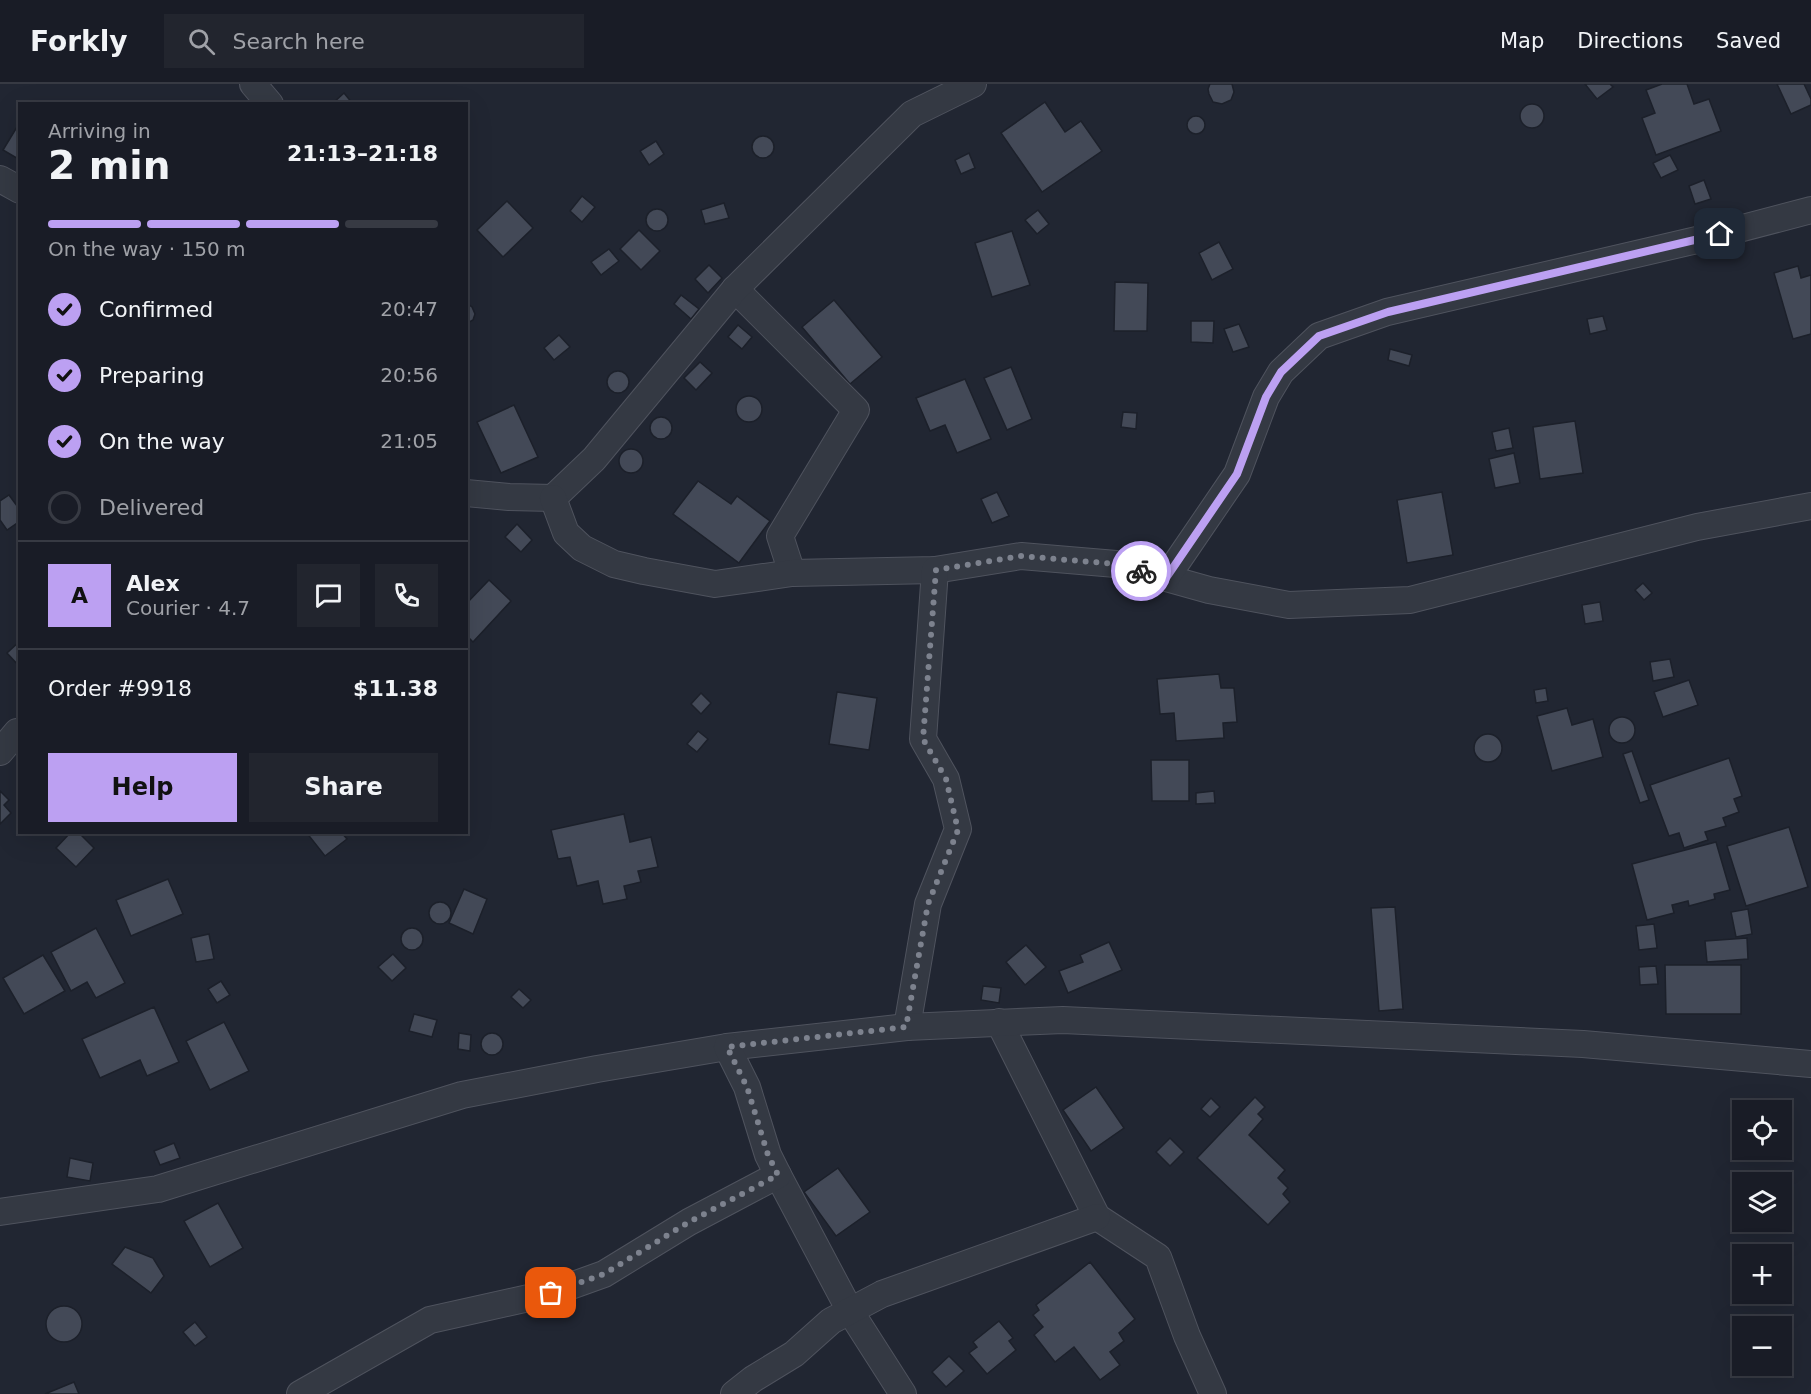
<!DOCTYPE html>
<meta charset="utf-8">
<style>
body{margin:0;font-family:"DejaVu Sans",sans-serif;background:#22252e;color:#f1f3f6;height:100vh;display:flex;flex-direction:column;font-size:22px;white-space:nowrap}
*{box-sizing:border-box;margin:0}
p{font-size:20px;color:#9fa1a7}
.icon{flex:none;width:33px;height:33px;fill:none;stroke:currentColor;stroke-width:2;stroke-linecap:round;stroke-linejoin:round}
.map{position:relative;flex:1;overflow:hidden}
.side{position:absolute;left:18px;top:18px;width:450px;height:732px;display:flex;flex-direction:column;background:#191c26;border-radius:0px;box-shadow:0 6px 24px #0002,0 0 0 2px #373a43}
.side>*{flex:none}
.buttons{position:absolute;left:1732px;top:1016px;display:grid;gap:12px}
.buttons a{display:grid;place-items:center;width:60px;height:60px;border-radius:0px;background:#191c26;box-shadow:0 6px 24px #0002,0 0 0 2px #373a43;font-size:30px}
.pin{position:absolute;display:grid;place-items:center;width:51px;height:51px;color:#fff;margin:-26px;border-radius:12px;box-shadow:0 3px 9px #0006}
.courier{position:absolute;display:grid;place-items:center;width:60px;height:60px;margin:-30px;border:4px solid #bca0f2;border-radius:50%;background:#fff;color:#222;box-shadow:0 2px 8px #0007}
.summary em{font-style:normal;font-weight:800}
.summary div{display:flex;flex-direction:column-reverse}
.summary{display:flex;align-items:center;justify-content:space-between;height:102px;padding:0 30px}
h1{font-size:39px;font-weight:800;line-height:45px}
.bar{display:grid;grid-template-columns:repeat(4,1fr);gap:9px 6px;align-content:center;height:72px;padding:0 30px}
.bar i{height:8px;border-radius:4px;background:#373a43}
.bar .on{background:#bca0f2}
.bar p{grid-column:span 4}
.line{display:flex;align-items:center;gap:15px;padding:0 30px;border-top:2px solid #373a43}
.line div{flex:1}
.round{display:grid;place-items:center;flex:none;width:63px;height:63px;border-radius:0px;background:#22252e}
ol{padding:0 30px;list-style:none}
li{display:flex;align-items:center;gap:18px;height:66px}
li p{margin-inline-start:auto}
li .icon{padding:6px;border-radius:50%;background:#bca0f2;color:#111;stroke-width:4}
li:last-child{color:#9fa1a7}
li i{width:33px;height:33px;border:3px solid #373a43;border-radius:50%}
.action{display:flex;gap:12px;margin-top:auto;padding:12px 30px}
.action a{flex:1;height:69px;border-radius:0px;background:#bca0f2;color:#111;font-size:24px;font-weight:800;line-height:69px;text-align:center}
.action a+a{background:#22252e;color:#f1f3f6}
header{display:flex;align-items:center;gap:36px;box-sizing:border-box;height:84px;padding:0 30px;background:#191c26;border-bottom:2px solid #373a43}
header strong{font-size:28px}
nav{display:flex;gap:33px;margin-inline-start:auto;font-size:21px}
.search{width:420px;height:54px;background:#22252e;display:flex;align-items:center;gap:15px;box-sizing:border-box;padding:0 21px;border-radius:0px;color:#9fa1a7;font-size:22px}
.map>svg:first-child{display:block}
.building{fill:#434957;stroke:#1c202a;stroke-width:1.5}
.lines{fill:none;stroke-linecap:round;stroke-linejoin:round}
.street-casing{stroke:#4f535e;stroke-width:28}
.street{stroke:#343943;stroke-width:26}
.done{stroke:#7d828e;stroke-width:6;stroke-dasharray:0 10.8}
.route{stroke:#bca0f2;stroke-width:8}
</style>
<header>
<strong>Forkly</strong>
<div class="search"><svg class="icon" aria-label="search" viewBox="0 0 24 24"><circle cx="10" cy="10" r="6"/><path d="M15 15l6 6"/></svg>Search here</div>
<nav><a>Map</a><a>Directions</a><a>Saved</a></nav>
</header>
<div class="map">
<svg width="1811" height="1310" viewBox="0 0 1811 1310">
<rect width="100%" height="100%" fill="#212632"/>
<g class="building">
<polygon points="1210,0 1232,0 1234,8 1231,16 1222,20 1213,18 1209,10 1208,5"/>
<polygon points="1585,0 1610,0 1613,3 1597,15"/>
<polygon points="1662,0 1687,0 1694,20 1709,15 1721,47 1656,71 1642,34 1655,29 1646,6"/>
<polygon points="1777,0 1804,0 1811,15 1811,21 1791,30"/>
<polygon points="344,9 353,20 332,20"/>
<polygon points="1045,18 1065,48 1081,37 1102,67 1042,108 1001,49"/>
<circle cx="1532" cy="32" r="12"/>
<circle cx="1196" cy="41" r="9"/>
<polygon points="20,38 20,76 3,66"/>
<circle cx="763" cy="63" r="11"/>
<polygon points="656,57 664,70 649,81 640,67"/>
<polygon points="969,69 975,84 961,90 955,76"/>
<polygon points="1670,71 1678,86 1661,94 1653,79"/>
<polygon points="1704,96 1711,115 1695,120 1689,102"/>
<polygon points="582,112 595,123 582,138 570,127"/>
<polygon points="507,117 533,144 503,173 477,146"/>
<polygon points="724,119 729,134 705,140 701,126"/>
<circle cx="657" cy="136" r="11"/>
<polygon points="1038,126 1049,140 1037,150 1025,136"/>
<polygon points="639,146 660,167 641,186 620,165"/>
<polygon points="1012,147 1030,201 992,213 975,159"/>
<polygon points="1219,158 1233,185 1212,196 1199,169"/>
<polygon points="609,165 619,177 601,191 591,178"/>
<polygon points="709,181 722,194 708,209 695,195"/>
<polygon points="1798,182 1801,194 1811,191 1811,250 1793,255 1774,189"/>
<polygon points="1115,198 1148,199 1147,247 1114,247"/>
<polygon points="681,211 699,225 691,235 674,220"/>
<polygon points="834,216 882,273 850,300 802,243"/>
<polygon points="466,219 472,223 475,230 473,236 466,240"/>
<polygon points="1603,232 1607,246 1590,250 1587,235"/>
<polygon points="1191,237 1214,237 1213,259 1191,258"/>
<polygon points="1239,240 1249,263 1233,268 1224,245"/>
<polygon points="738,241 752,253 742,265 728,253"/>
<polygon points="559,251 570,263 554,276 544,264"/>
<polygon points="1390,265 1412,271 1409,282 1388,276"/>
<polygon points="700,278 712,289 696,306 684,294"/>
<polygon points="1011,283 1032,335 1007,346 984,294"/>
<circle cx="618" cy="298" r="11"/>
<polygon points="965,295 991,355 957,369 945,341 930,347 916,314"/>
<circle cx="749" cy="325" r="13"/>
<polygon points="514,321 538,373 501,389 477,338"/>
<polygon points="1123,328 1137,329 1136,345 1121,343"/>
<circle cx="661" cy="344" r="11"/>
<polygon points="1575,337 1583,389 1540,395 1533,343"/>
<polygon points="1509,344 1513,364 1496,367 1492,348"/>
<circle cx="631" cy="377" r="12"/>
<polygon points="1514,369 1520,399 1495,404 1489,375"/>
<polygon points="698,397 731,420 737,412 770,437 739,479 673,430"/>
<polygon points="997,408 1009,432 992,439 981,415"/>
<polygon points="1442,408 1453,471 1407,479 1397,416"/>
<polygon points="9,411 20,426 20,437 7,446 0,436 0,417"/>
<polygon points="517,440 532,456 521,468 505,453"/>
<polygon points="489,496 511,517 473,558 466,551 466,520"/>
<polygon points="1643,499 1652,509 1644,516 1635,506"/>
<polygon points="1600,518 1603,537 1585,540 1582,521"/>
<polygon points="20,557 20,583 7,569"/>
<polygon points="1670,575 1674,593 1653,597 1650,578"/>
<polygon points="1219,590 1221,604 1234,604 1237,638 1223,639 1224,654 1176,657 1174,629 1160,630 1157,595"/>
<polygon points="1689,596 1698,621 1663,633 1654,608"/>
<polygon points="1546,604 1548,617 1536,619 1534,606"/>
<polygon points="837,608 877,614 869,666 829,660"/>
<polygon points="701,609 711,619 701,630 691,620"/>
<polygon points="1567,624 1572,641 1593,635 1603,673 1552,687 1537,632"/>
<circle cx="1622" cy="646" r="13"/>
<polygon points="698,647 708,655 697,668 687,660"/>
<circle cx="1488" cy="664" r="14"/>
<polygon points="1632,667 1649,716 1640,719 1623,670"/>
<polygon points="1729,674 1742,712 1734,715 1739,728 1723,734 1726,742 1705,748 1708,756 1684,764 1679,749 1669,752 1650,701"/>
<polygon points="1151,676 1189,676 1189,717 1152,717"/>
<polygon points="0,707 9,716 4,721 11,729 0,740"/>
<polygon points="1214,707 1215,719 1196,720 1196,709"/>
<polygon points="624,730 630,758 651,753 658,783 638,787 641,798 624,802 627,815 603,820 598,797 577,802 570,773 558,775 551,746"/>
<polygon points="1789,743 1808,803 1746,822 1727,762"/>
<polygon points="71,748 78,748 94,764 76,783 56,764"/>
<polygon points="306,748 341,748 347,755 325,772"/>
<polygon points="1716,758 1730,806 1714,810 1715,815 1689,822 1688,817 1672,821 1674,829 1647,836 1632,780"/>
<polygon points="168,795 183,830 131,852 116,816"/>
<polygon points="464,805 487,815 473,850 449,839"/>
<circle cx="440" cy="829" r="11"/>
<polygon points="1395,823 1403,925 1379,927 1371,824"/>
<polygon points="1748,825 1752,850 1736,853 1731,828"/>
<polygon points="1654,840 1657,864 1639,866 1636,842"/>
<polygon points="96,844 125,899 96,914 87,898 71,907 51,868"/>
<circle cx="412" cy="855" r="11"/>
<polygon points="209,850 214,875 196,878 191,854"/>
<polygon points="1747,854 1748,875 1707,878 1705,857"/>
<polygon points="1109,858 1122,886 1068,909 1059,887 1083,878 1080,871"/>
<polygon points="1026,861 1046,883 1025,901 1006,878"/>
<polygon points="393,870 406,884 392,897 378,883"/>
<polygon points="43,871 65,907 24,930 3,894"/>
<polygon points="1665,881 1741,881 1741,930 1666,930"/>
<polygon points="1656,882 1658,900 1640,901 1639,883"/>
<polygon points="221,897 230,911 217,919 208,905"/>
<polygon points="983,902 1001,904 999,919 981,916"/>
<polygon points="519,905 531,916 523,924 511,913"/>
<polygon points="154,923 179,978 147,992 140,976 100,994 82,955"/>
<polygon points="414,930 437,936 432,953 409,947"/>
<polygon points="224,938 249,987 210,1006 186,957"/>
<polygon points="459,949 471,951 470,967 458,965"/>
<circle cx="492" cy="960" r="11"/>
<polygon points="1096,1003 1124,1044 1091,1067 1063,1026"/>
<polygon points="1255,1013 1265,1023 1258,1030 1263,1035 1249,1051 1285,1086 1278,1094 1288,1104 1283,1110 1290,1118 1268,1141 1197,1074"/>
<polygon points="1211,1014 1220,1023 1210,1033 1201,1025"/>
<polygon points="1170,1054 1184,1068 1170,1082 1156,1068"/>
<polygon points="174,1059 180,1074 160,1081 154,1067"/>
<polygon points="70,1074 93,1079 90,1097 67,1093"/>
<polygon points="838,1084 870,1128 836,1152 804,1108"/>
<polygon points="218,1119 243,1164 210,1183 184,1137"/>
<polygon points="125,1163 153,1174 164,1192 151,1209 112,1180"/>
<polygon points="1090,1178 1135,1235 1119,1249 1124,1257 1110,1268 1120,1281 1100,1296 1074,1263 1055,1278 1034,1251 1043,1243 1033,1231 1039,1226 1036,1221"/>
<circle cx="64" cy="1240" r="18"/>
<polygon points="999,1237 1013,1254 1009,1257 1016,1266 987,1290 969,1269 977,1263 973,1258"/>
<polygon points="195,1238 207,1253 195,1262 183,1248"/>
<polygon points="949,1272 964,1287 946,1303 932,1288"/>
<polygon points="74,1298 79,1310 45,1310"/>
</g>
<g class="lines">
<defs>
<g id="street">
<polyline points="253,0 270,20"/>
<polyline points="0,95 20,106"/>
<polyline points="735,205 856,326 780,452 792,489"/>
<polyline points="466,409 509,413 553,414 594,375 735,205 912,30 973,0"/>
<polyline points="553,414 566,449 582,464 614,480 644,487 715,500 792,489 935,486 1021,472 1116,480 1209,506 1289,521 1410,516 1697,443 1811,422"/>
<polyline points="1166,494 1237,390 1266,313 1281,288 1319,252 1387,228 1697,156 1811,126"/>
<polyline points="0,668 17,648"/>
<polyline points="999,938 1097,1133 1158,1173 1187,1252 1213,1310"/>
<polyline points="907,943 928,820 958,745 946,695 923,655 935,486"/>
<polyline points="778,1091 850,1227 903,1310"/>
<polyline points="0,1128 158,1105 462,1011 597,985 727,963 907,943 1063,936 1583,960 1811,980"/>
<polyline points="300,1310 430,1236 551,1209 604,1190 689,1138 778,1091 768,1071 747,1003 727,963"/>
<polyline points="734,1310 753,1295 794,1270 831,1237 882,1210 1097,1133"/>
</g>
</defs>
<use href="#street" class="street-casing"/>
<use href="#street" class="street"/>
</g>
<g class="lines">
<polyline class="done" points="551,1209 604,1190 689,1138 778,1091 768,1071 747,1003 727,963 906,943 928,820 958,746 946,695 923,655 936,486 1021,472 1116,480 1141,487"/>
<polyline class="route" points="1141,487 1166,494 1237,390 1266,313 1281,288 1319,252 1388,228 1720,150"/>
</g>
</svg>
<div class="buttons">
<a><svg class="icon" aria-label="locate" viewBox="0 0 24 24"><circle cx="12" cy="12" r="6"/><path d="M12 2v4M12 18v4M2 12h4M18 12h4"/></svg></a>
<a><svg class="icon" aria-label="layers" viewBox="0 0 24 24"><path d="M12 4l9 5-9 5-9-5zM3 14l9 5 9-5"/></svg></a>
<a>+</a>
<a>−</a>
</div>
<div class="pin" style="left:551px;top:1209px;background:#ea580c"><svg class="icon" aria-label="bag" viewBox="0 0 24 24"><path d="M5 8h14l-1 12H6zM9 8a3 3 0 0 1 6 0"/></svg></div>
<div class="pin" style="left:1720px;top:150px;background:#1f2937"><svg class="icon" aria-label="home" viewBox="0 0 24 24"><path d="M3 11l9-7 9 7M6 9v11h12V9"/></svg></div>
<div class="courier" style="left:1141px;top:487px"><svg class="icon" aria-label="bike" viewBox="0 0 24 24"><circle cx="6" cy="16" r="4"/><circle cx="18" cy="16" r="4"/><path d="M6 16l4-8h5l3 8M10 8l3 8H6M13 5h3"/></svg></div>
<section class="side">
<div class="summary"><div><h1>2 min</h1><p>Arriving in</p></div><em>21:13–21:18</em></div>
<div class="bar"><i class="on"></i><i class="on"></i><i class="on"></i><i></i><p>On the way · 150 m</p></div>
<ol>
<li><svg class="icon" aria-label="check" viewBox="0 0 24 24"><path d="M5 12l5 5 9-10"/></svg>Confirmed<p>20:47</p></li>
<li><svg class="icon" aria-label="check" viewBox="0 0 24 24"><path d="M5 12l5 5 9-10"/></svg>Preparing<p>20:56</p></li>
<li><svg class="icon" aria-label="check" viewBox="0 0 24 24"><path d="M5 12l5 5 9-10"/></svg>On the way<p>21:05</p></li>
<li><i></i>Delivered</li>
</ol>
<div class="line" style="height:108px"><b class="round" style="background:#bca0f2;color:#111">A</b><div><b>Alex</b><p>Courier · 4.7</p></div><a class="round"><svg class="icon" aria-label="chat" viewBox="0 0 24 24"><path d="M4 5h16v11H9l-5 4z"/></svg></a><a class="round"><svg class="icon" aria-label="phone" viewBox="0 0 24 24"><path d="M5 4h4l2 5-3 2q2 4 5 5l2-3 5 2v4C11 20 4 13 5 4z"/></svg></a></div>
<div class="line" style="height:78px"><div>Order #9918</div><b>$11.38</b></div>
<div class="action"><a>Help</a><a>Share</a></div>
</section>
</div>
